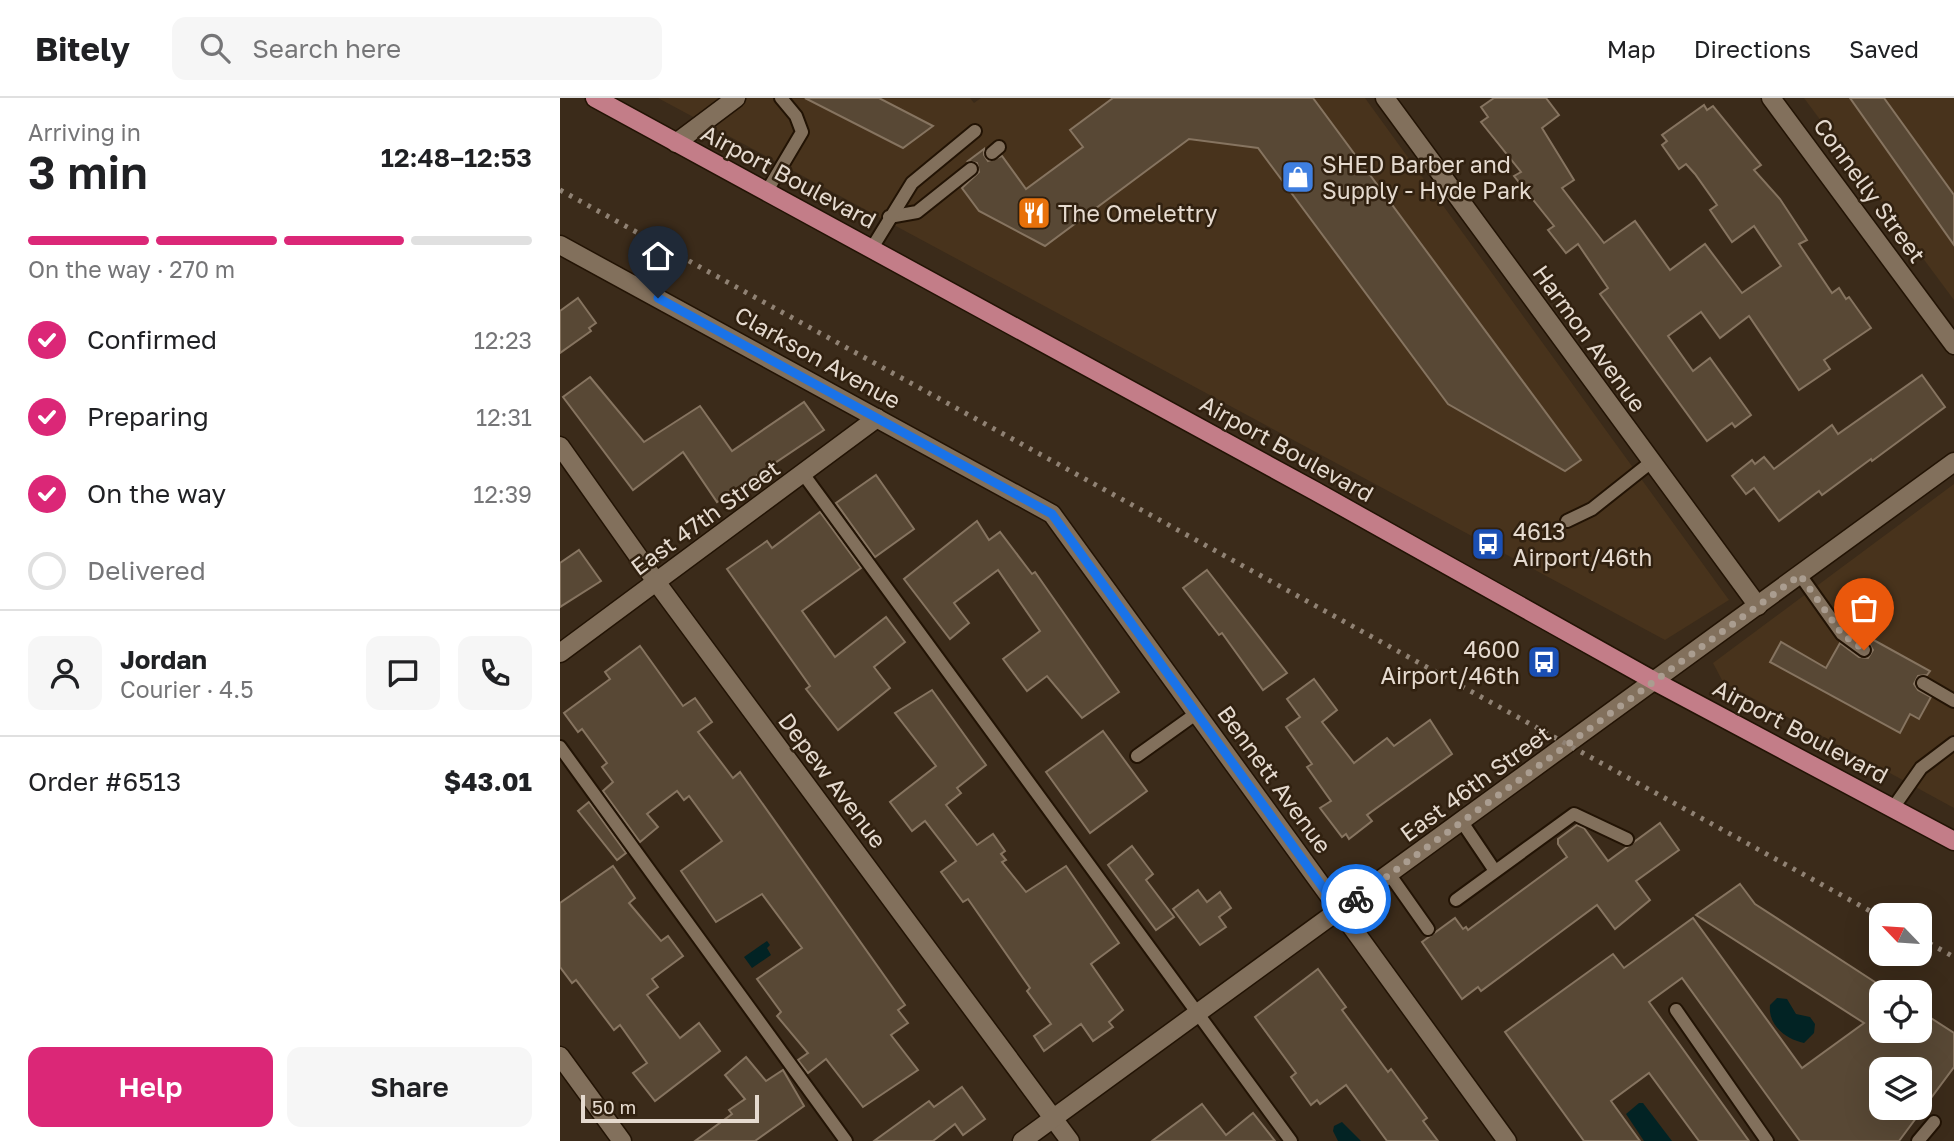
<!DOCTYPE html>
<meta charset="utf-8">
<style>
body{margin:0;font-family:"Golos Text",sans-serif;background:#f6f6f6;color:#202124;height:100vh;display:flex;flex-direction:column;font-size:26px;white-space:nowrap}
*{box-sizing:border-box;margin:0}
p{font-size:23px;color:#757577}
.icon{flex:none;width:38px;height:38px;fill:none;stroke:currentColor;stroke-width:2;stroke-linecap:round;stroke-linejoin:round}
.map{position:relative;flex:1;overflow:hidden}
.panel{display:flex;flex-direction:column;background:#fff;width:560px}
.panel>*{flex:none}
.needle{width:46px;rotate:295deg}
.buttons{position:absolute;left:1309px;top:805px;display:grid;gap:14px}
.buttons a{display:grid;place-items:center;width:63px;height:63px;border-radius:14px;background:#fff;box-shadow:0 7px 28px #0002;font-size:35px}
.scale{position:absolute;left:21px;bottom:18px;width:178px;box-sizing:border-box;padding-left:7px;border:4px solid #e5dacf;border-top:0;font-size:19px;line-height:24px;white-space:nowrap;color:#e5dacf;-webkit-text-stroke:5px #312110;paint-order:stroke}
.pin{position:absolute;display:grid;place-items:center;width:60px;height:60px;color:#fff;margin:-72px -30px;border-radius:50% 50% 50% 0;rotate:-45deg;box-shadow:0 0 7px #0007}
.pin .icon{rotate:45deg}
.courier{position:absolute;display:grid;place-items:center;width:70px;height:70px;margin:-35px;border:5px solid #1a73e8;border-radius:50%;background:#fff;color:#222;box-shadow:0 2px 9px #0007}
.summary em{font-style:normal;font-weight:600}
.summary div{display:flex;flex-direction:column-reverse}
.summary{display:flex;align-items:center;justify-content:space-between;height:119px;padding:0 28px}
h1{font-size:46px;font-weight:600;line-height:52px}
.bar{display:grid;grid-template-columns:repeat(4,1fr);gap:10px 7px;align-content:center;height:84px;padding:0 28px}
.bar i{height:9px;border-radius:5px;background:#e0e0e0}
.bar .active{background:#db2777}
.bar p{grid-column:span 4}
.line{display:flex;align-items:center;gap:18px;padding:0 28px;border-top:2px solid #e0e0e0}
.line div{flex:1}
.round{display:grid;place-items:center;flex:none;width:74px;height:74px;border-radius:14px;background:#f6f6f6}
ol{padding:0 28px;list-style:none}
li{display:flex;align-items:center;gap:21px;height:77px}
li p{margin-inline-start:auto}
li .icon{padding:7px;border-radius:50%;background:#db2777;color:#fff;stroke-width:4}
li:last-child{color:#757577}
li i{width:38px;height:38px;border:4px solid #e0e0e0;border-radius:50%}
.button{display:flex;gap:14px;margin-top:auto;padding:14px 28px}
.button a{flex:1;height:80px;border-radius:14px;background:#db2777;color:#fff;font-size:28px;font-weight:600;line-height:80px;text-align:center}
.button a+a{background:#f6f6f6;color:#202124}
header{display:flex;align-items:center;gap:42px;box-sizing:border-box;height:98px;padding:0 35px;background:#fff;border-bottom:2px solid #e0e0e0}
header strong{font-size:33px}
nav{display:flex;gap:38px;margin-inline-start:auto;font-size:24px}
.search{width:490px;height:63px;background:#f6f6f6;display:flex;align-items:center;gap:18px;box-sizing:border-box;padding:0 24px;border-radius:14px;color:#757577;font-size:26px}
main{display:flex;flex:1;min-height:0}
.map>svg:first-child{display:block}
.built{fill:#48331c}
.water{fill:#022324}
.building{fill:#584835;stroke:#867460;stroke-width:2;fill-rule:evenodd}
.lines{fill:none;stroke-linecap:round;stroke-linejoin:round}
.lane-casing{stroke:#221304;stroke-width:16}
.street-casing{stroke:#221304;stroke-width:21}
.secondary-casing{stroke:#221304;stroke-width:21}
.primary-casing{stroke:#221304;stroke-width:21}
.lane{stroke:#82705c;stroke-width:12}
.street{stroke:#82705c;stroke-width:18}
.secondary{stroke:#82705c;stroke-width:18}
.primary{stroke:#c37d88;stroke-width:18}
.rail{stroke:#908274;stroke-width:5;stroke-dasharray:3.5 7;stroke-linecap:butt}
.done{stroke:#aa9d90;stroke-width:7;stroke-dasharray:0 12.6}
.route{stroke:#1a73e8;stroke-width:9}
.labels{text-anchor:middle;dominant-baseline:central;stroke-width:5;stroke-linejoin:round;paint-order:stroke}
.poi-label{font-size:23px;fill:#e5dacf;stroke:#312110;text-anchor:start}
.street-label{font-size:23px;fill:#e5dacf;stroke:#312110}
</style>
<header>
<strong>Bitely</strong>
<div class="search"><svg class="icon" aria-label="search" viewBox="0 0 24 24"><circle cx="10" cy="10" r="6"/><path d="M15 15l6 6"/></svg>Search here</div>
<nav><a>Map</a><a>Directions</a><a>Saved</a></nav>
</header>
<main>
<section class="panel">
<div class="summary"><div><h1>3 min</h1><p>Arriving in</p></div><em>12:48–12:53</em></div>
<div class="bar"><i class="active"></i><i class="active"></i><i class="active"></i><i></i><p>On the way · 270 m</p></div>
<ol>
<li><svg class="icon" aria-label="check" viewBox="0 0 24 24"><path d="M5 12l5 5 9-10"/></svg>Confirmed<p>12:23</p></li>
<li><svg class="icon" aria-label="check" viewBox="0 0 24 24"><path d="M5 12l5 5 9-10"/></svg>Preparing<p>12:31</p></li>
<li><svg class="icon" aria-label="check" viewBox="0 0 24 24"><path d="M5 12l5 5 9-10"/></svg>On the way<p>12:39</p></li>
<li><i></i>Delivered</li>
</ol>
<div class="line" style="height:126px"><a class="round"><svg class="icon" aria-label="person" viewBox="0 0 24 24"><circle cx="12" cy="8" r="4"/><path d="M4 21q1-7 8-7t8 7"/></svg></a><div><b>Jordan</b><p>Courier · 4.5</p></div><a class="round"><svg class="icon" aria-label="chat" viewBox="0 0 24 24"><path d="M4 5h16v11H9l-5 4z"/></svg></a><a class="round"><svg class="icon" aria-label="phone" viewBox="0 0 24 24"><path d="M5 4h4l2 5-3 2q2 4 5 5l2-3 5 2v4C11 20 4 13 5 4z"/></svg></a></div>
<div class="line" style="height:91px"><div>Order #6513</div><b>$43.01</b></div>
<div class="button"><a>Help</a><a>Share</a></div>
</section>
<div class="map">
<svg width="1394" height="1043" viewBox="0 0 1394 1043">
<rect width="100%" height="100%" fill="#3b2b1a"/>
<g class="built">
<polygon points="98,0 410,0 414,5 421,0 805,0 1169,502 1105,542"/>
<polygon points="1244,0 1394,0 1394,202"/>
<polygon points="1394,386 1394,710 1163,584 1153,565"/>
</g>
<g class="water">
<polygon points="207,843 210,847 207,850 211,857 192,870 184,859"/>
<path d="M1217 900 1227 901 1236 916 1250 919 1255 926 1254 935 1244 945C1225 941 1208 927 1210 907Z"/>
<polygon points="1079,1005 1083,1005 1112,1043 1084,1043 1066,1016"/>
<polygon points="782,1024 801,1043 778,1043 773,1033 774,1028"/>
</g>
<g class="building">
<polygon points="245,0 319,0 373,28 343,50"/>
<polygon points="553,0 753,0 1021,362 1005,373 888,306 698,50 629,41 485,148 419,113 402,90 419,74 417,65 408,63 424,51 424,57 428,63 442,58 466,91 523,49 510,32"/>
<polygon points="934,0 986,0 999,17 982,30 1014,82 1002,90 1044,145 1075,123 1110,172 1145,146 1182,195 1221,168 1194,128 1172,144 1150,112 1157,107 1135,76 1126,66 1119,71 1102,47 1107,43 1102,37 1144,7 1147,12 1153,8 1201,67 1194,72 1220,101 1247,142 1239,146 1272,195 1279,190 1286,201 1289,199 1311,230 1264,262 1270,271 1239,292 1189,218 1160,240 1141,214 1108,238 1133,273 1150,260 1191,317 1175,329 1172,325 1147,343 1040,196 1048,190 1018,146 1006,155 988,132 994,128 954,78 961,74 921,24 928,19 921,9"/>
<polygon points="1290,0 1324,0 1394,97 1394,147"/>
<polygon points="18,200 36,225 29,230 31,233 0,255 0,213"/>
<polygon points="1362,277 1385,309 1312,363 1311,361 1262,397 1259,393 1219,423 1194,390 1186,396 1172,378 1192,362 1195,366 1204,359 1214,371 1272,327 1278,336"/>
<polygon points="30,279 84,344 140,308 172,353 244,304 264,332 157,404 123,354 73,392 3,299"/>
<polygon points="316,377 354,431 315,459 276,405"/>
<polygon points="260,414 301,470 242,513 275,559 326,519 345,544 314,569 330,590 278,632 246,591 250,588 167,471 207,443 212,450"/>
<polygon points="417,423 429,442 440,434 472,476 475,474 559,594 522,620 487,578 467,593 443,561 480,533 438,472 394,505 409,525 390,541 344,481"/>
<polygon points="19,452 41,483 0,509 0,465"/>
<polygon points="647,472 727,575 703,592 662,535 659,537 623,490"/>
<polygon points="1310,540 1370,573 1367,577 1358,578 1354,586 1358,592 1371,599 1359,621 1350,616 1340,635 1210,564 1221,544 1266,570 1280,545 1299,559 1308,560 1313,552 1308,544"/>
<polygon points="80,548 123,608 135,600 152,624 138,634 173,680 180,674 345,907 338,912 348,925 331,937 358,972 303,1009 266,961 248,975 238,962 248,955 217,918 221,914 197,881 242,850 202,796 156,824 121,773 162,743 129,698 124,702 117,693 87,716 98,729 80,744 43,693 53,684 42,669 47,665 22,631 18,634 4,615 50,581 45,574"/>
<polygon points="754,581 777,612 762,624 794,665 827,640 834,648 870,622 892,656 807,717 812,723 789,741 786,736 782,739 760,710 771,703 747,669 752,666 726,629 740,619 727,601"/>
<polygon points="372,592 426,667 397,690 401,695 386,707 417,747 433,736 445,753 441,756 446,762 442,764 466,794 506,768 559,845 531,866 563,912 549,924 553,929 533,943 521,926 484,953 474,938 491,926 467,893 470,890 408,801 403,804 381,774 396,763 365,723 352,733 330,704 376,668 335,615"/>
<polygon points="543,633 587,693 530,735 486,674"/>
<polygon points="29,704 66,755 57,762 18,713"/>
<polygon points="1100,725 1119,752 1076,783 1090,802 1055,831 1037,807 921,893 918,889 902,901 862,844 895,820 903,831 906,829 908,832 1007,759 998,746 998,741 1017,727 1024,730 1048,763"/>
<polygon points="572,748 593,776 586,782 614,819 596,832 548,767"/>
<polygon points="53,768 75,800 69,805 101,843 108,838 123,858 92,881 98,889 87,897 120,940 139,925 160,953 95,1003 73,975 87,965 60,927 54,932 16,882 12,885 0,869 0,805"/>
<path d="M1180 786 1195 806 1321 888V933H1360V913L1394 935V969L1339 1043H1240L1122 880 1089 904 1189 1043H1139L1089 975 1051 1003 1080 1043H1024L945 934 1053 856 1064 870 1133 820 1242 970 1304 925 1136 817ZM1321 971H1360V1010H1321Z"/>
<polygon points="638,792 647,804 660,794 671,810 659,819 666,829 640,847 613,811"/>
<polygon points="758,871 786,909 782,912 828,974 831,971 867,1020 863,1023 878,1043 827,1043 786,987 760,1006 757,1002 751,1007 731,979 736,975 695,919"/>
<polygon points="186,959 206,983 223,972 244,1008 195,1043 135,1043 172,1016 169,1012 185,1001 165,977"/>
<polygon points="402,989 425,1021 403,1037 395,1026 373,1043 314,1043 369,1003 374,1009"/>
<polygon points="642,1006 666,1037 693,1015 715,1043 592,1043"/>
</g>
<g class="lines">
<defs>
<g id="lane">
<polyline points="432,55 439,49"/>
<polyline points="207,93 242,34 236,18 221,0"/>
<polyline points="329,119 357,114 411,71"/>
<polyline points="312,150 352,85 415,33"/>
<polyline points="244,377 731,1043"/>
<polyline points="1007,423 1032,411 1090,365"/>
<polyline points="1240,477 1282,536 1304,552"/>
<polyline points="1363,585 1394,603"/>
<polyline points="0,649 286,1043"/>
<polyline points="577,658 637,615"/>
<polyline points="1333,710 1361,670 1394,645"/>
<polyline points="902,724 935,773"/>
<polyline points="830,777 868,831"/>
<polyline points="896,802 1014,716 1067,741"/>
<polyline points="1116,912 1207,1043"/>
<polyline points="1358,1043 1374,1024"/>
</g>
<g id="street">
<polyline points="825,0 1198,508"/>
<polyline points="1211,0 1394,247"/>
<polyline points="116,45 176,0"/>
<polyline points="0,147 492,416 947,1043"/>
<polyline points="0,348 97,485 510,1043"/>
<polyline points="0,555 317,320"/>
<polyline points="462,1043 1394,364"/>
</g>
<polyline id="secondary" points="0,958 62,1043"/>
<polyline id="primary" points="35,0 755,393 1096,584 1394,743"/>
</defs>
<use href="#lane" class="lane-casing"/>
<use href="#street" class="street-casing"/>
<use href="#secondary" class="secondary-casing"/>
<use href="#primary" class="primary-casing"/>
<use href="#lane" class="lane"/>
<use href="#street" class="street"/>
<use href="#secondary" class="secondary"/>
<use href="#primary" class="primary"/>
<g class="rail">
<polyline points="0,92 1321,819"/>
<polyline points="1360,840 1394,859"/>
</g>
</g>
<g class="lines">
<polyline class="done" points="796,801 1240,477 1282,536 1304,552"/>
<polyline class="route" points="98,200 492,416 780,813 796,801"/>
</g>
<defs>
<symbol id="shop-square" viewBox="-11 -11 22 22"><rect x="-9" y="-9" width="18" height="18" rx="4" fill="#3f7fe0" stroke="#312110"/><path d="M-5-2.5h2.3a2.7 3.5 0 0 1 5.4 0H5L5.5 6h-11ZM-1.5-2.5h3a1.5 2.3 0 0 0-3 0Z" fill="#fff"/></symbol>
<symbol id="restaurant-square" viewBox="-11 -11 22 22"><rect x="-9" y="-9" width="18" height="18" rx="4" fill="#e8710a" stroke="#312110"/><path d="M-5-6h1v4h1v-4h1v4h1v-4h1v5L-1.5 .5V6h-2V.5L-5-1ZM5-6V6H3V1.5H1.5Q1.5-4 5-6Z" fill="#fff"/></symbol>
<symbol id="bus-square" viewBox="-11 -11 22 22"><rect x="-9" y="-9" width="18" height="18" rx="4" fill="#1a4fb4" stroke="#312110"/><path d="M-5-6H5V4H4V6H2V4H-2V6H-4V4H-5ZM-3.5-4V0h7V-4ZM-3.5 1.2v1.5H-2V1.2ZM2 1.2v1.5H3.5V1.2Z" fill="#fff"/></symbol>
</defs>
<g fill-rule="evenodd">
<use href="#shop-square" x="719" y="60" width="38" height="38"/>
<use href="#restaurant-square" x="455" y="96" width="38" height="38"/>
<use href="#bus-square" x="909" y="427" width="38" height="38"/>
<use href="#bus-square" x="965" y="545" width="38" height="38"/>
</g>
<g class="labels">
<g class="poi-label">
<text x="762" y="66">SHED Barber and<tspan x="762" dy="26">Supply - Hyde Park</tspan></text>
<text x="498" y="115">The Omelettry</text>
<text x="953" y="433">4613<tspan x="953" dy="26">Airport/46th</tspan></text>
<text x="960" y="551" text-anchor="end">4600<tspan x="960" dy="26">Airport/46th</tspan></text>
</g>
<g class="street-label">
<text transform="translate(229 78) rotate(28)">Airport Boulevard</text>
<text transform="translate(1310 92) rotate(54)">Connelly Street</text>
<text transform="translate(1030 240) rotate(54)">Harmon Avenue</text>
<text transform="translate(258 259) rotate(29)">Clarkson Avenue</text>
<text transform="translate(727 350) rotate(29)">Airport Boulevard</text>
<text transform="translate(145 419) rotate(-36)">East 47th Street</text>
<text transform="translate(1241 633) rotate(28)">Airport Boulevard</text>
<text transform="translate(715 681) rotate(54)">Bennett Avenue</text>
<text transform="translate(273 682) rotate(53)">Depew Avenue</text>
<text transform="translate(915 685) rotate(-36)">East 46th Street</text>
</g>
</g>
</svg>
<div class="buttons">
<a><svg class="needle" viewBox="-14 -14 28 28"><path d="M0-13l5 13h-10z" fill="#e53935"/><path d="M0 13l5-13h-10z" fill="#757577"/></svg></a>
<a><svg class="icon" aria-label="locate" viewBox="0 0 24 24"><circle cx="12" cy="12" r="6"/><path d="M12 2v4M12 18v4M2 12h4M18 12h4"/></svg></a>
<a><svg class="icon" aria-label="layers" viewBox="0 0 24 24"><path d="M12 4l9 5-9 5-9-5zM3 14l9 5 9-5"/></svg></a>
</div>
<div class="scale">50 m</div>
<div class="pin" style="left:1304px;top:552px;background:#ea580c"><svg class="icon" aria-label="bag" viewBox="0 0 24 24"><path d="M5 8h14l-1 12H6zM9 8a3 3 0 0 1 6 0"/></svg></div>
<div class="pin" style="left:98px;top:200px;background:#1f2937"><svg class="icon" aria-label="home" viewBox="0 0 24 24"><path d="M3 11l9-7 9 7M6 9v11h12V9"/></svg></div>
<div class="courier" style="left:796px;top:801px"><svg class="icon" aria-label="bike" viewBox="0 0 24 24"><circle cx="6" cy="16" r="4"/><circle cx="18" cy="16" r="4"/><path d="M6 16l4-8h5l3 8M10 8l3 8H6M13 5h3"/></svg></div>
</div>
</main>
